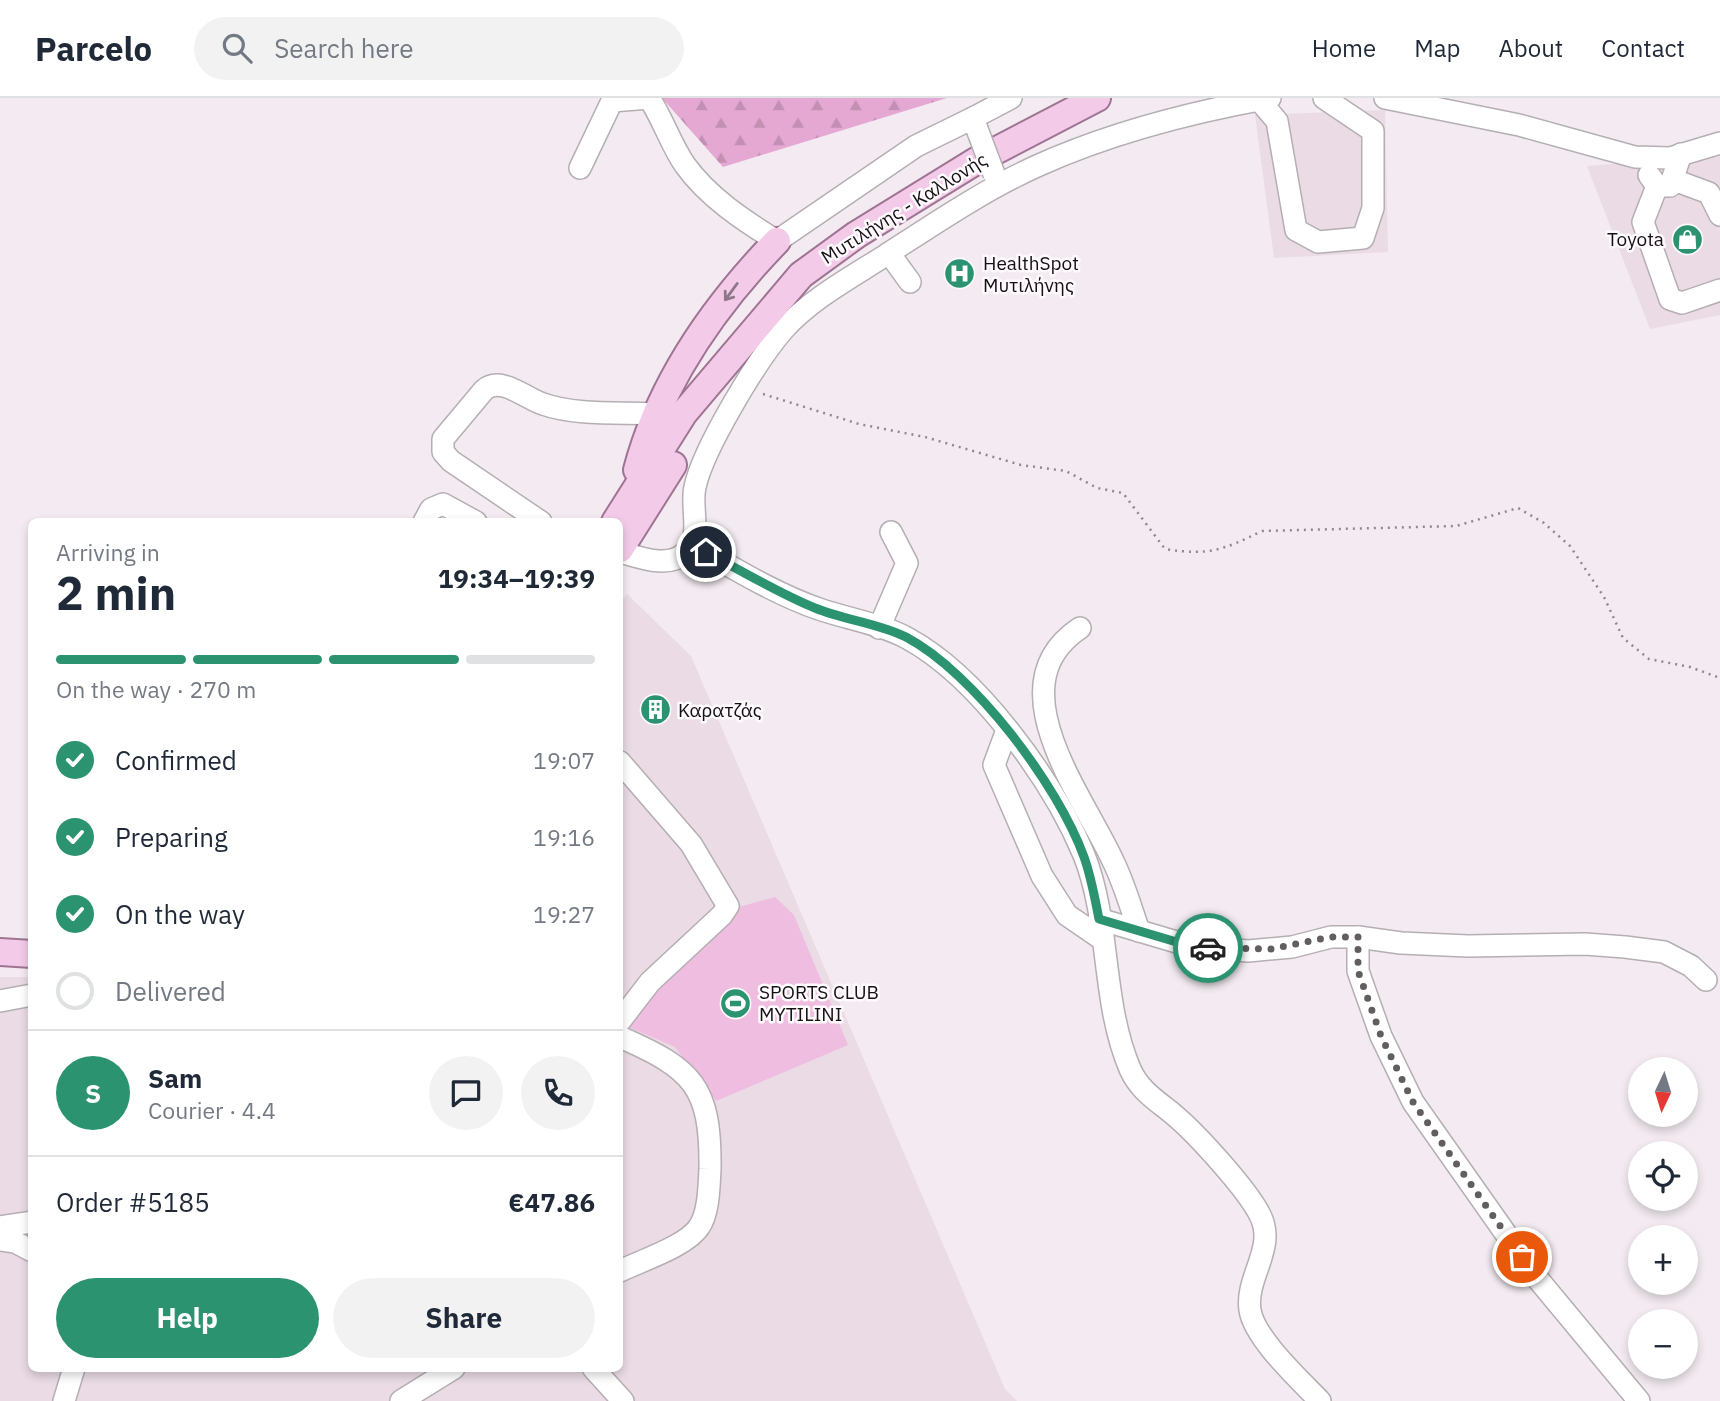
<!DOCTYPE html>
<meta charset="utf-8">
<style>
body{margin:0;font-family:"IBM Plex Sans",sans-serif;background:#f2f2f3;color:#1f2937;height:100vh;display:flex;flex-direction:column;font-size:26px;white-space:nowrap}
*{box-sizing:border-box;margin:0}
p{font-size:23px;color:#747a83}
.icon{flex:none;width:38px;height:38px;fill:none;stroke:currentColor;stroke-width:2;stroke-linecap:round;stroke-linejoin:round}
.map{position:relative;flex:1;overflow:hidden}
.details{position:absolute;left:28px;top:420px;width:595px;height:854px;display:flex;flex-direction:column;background:#fff;border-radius:10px;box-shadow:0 4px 10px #0003}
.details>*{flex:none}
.needle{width:46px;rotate:184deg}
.controls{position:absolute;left:1628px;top:959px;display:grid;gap:14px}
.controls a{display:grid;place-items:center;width:70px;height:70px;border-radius:50%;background:#fff;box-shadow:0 4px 10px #0003;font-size:35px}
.pin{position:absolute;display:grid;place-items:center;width:60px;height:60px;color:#fff;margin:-30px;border:4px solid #fff;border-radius:50%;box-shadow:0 2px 7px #0007}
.courier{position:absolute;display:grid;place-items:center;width:70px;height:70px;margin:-35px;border:5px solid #2c9371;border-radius:50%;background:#fff;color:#222;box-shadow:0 2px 9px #0007}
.headline em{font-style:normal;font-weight:700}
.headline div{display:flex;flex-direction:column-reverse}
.headline{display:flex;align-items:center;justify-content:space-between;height:119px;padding:0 28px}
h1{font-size:46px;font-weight:700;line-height:52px}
.bar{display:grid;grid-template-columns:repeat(4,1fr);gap:10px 7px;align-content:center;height:84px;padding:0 28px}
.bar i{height:9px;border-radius:5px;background:#e0e1e3}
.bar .on{background:#2c9371}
.bar p{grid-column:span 4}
.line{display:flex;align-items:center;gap:18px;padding:0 28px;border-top:2px solid #e0e1e3}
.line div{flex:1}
.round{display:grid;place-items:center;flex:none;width:74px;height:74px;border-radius:37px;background:#f2f2f3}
ol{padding:0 28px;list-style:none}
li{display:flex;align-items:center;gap:21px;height:77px}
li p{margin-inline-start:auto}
li .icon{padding:7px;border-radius:50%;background:#2c9371;color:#fff;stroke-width:4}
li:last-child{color:#747a83}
li i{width:38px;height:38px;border:4px solid #e0e1e3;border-radius:50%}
.primary-button{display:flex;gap:14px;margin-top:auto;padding:14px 28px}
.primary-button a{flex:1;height:80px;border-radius:42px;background:#2c9371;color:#fff;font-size:28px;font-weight:700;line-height:80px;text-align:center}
.primary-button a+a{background:#f2f2f3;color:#1f2937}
header{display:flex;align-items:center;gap:42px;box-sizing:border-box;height:98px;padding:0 35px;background:#fff;border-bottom:2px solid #e0e1e3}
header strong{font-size:33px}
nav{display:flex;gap:38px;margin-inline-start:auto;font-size:24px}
.search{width:490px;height:63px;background:#f2f2f3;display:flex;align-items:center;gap:18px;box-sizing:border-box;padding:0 24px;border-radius:38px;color:#747a83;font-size:26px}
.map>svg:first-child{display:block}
.built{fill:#eadbe5}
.forest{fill:url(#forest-firs)}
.park{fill:#eebde0}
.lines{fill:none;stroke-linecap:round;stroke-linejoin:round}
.minor-casing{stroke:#b5aeb3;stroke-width:24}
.major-casing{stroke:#9f7493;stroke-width:30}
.path{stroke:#8e898c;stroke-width:2.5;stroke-dasharray:2 5;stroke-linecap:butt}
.minor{stroke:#fff;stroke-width:21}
.major{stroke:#f3cbe8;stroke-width:26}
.minor-bridge-casing{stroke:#b5aeb3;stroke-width:24;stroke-linecap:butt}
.minor-bridge{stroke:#fff;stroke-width:21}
.oneway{stroke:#8e7788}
.done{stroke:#615d60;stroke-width:7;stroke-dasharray:0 12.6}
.route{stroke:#2c9371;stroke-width:9}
.labels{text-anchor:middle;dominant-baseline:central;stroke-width:5;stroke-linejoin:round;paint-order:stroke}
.street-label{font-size:19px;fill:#131112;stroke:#fefafd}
.poi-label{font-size:19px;fill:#131112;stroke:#fefafd;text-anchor:start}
</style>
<header>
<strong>Parcelo</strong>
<div class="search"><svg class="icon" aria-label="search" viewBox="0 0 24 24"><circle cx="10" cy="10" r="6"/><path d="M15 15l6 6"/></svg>Search here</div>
<nav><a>Home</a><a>Map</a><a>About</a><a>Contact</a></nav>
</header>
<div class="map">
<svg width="1720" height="1303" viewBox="0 0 1720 1303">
<defs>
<pattern id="forest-firs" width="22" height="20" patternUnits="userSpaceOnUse" patternTransform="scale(1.75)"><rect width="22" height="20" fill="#e4a8d3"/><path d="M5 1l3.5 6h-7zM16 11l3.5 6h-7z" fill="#c390b4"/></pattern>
</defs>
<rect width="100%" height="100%" fill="#f3ebf1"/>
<g class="built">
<polygon points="1385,12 1388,154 1274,160 1255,17"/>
<polygon points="1720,57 1720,217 1650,231 1587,68"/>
<polygon points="627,496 691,558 1005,1291 1017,1303 0,1303 0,879 31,879 32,1270 620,1270 620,505"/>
</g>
<polygon class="forest" points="662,0 947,0 723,69"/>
<polygon class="park" points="775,799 794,817 848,947 716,1003 675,949 626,928 658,882 739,809"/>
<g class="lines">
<defs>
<g id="minor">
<path d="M649 0C663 21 671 47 685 67 708 99 744 123 777 143L916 48 973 20 977 31"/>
<polyline points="1385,0 1519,27 1635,59 1670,60 1720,45"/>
<polyline points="1259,2 1277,23 1296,132 1318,144 1363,140 1373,110 1373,33 1324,0"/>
<polyline points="973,20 1011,0"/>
<polyline points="580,70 612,3 649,0"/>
<polyline points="1649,77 1657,88 1670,88 1681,56"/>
<polyline points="1674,82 1709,95 1720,117"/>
<polyline points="1657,88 1643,124 1670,201 1682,205 1720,192"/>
<polyline points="889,155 910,184"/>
<polyline points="424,424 431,411 443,406 476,424"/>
<path d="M541 424 451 363 443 354V341L484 292C501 277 526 301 543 306 577 318 621 314 657 316"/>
<path d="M691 446C732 469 775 496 819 511 848 521 881 526 907 540 979 579 1053 683 1084 757 1111 825 1101 903 1130 971 1140 993 1156 1002 1173 1016 1196 1035 1247 1091 1260 1117 1277 1150 1245 1179 1250 1212 1254 1240 1300 1282 1320 1303"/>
<path d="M620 454C639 459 668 471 685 455 703 439 690 409 695 389 703 351 757 262 783 232 811 201 850 180 886 157 934 126 984 92 1037 68 1110 35 1192 14 1270 0"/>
<polyline points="879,530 907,465 891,434"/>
<path d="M1080 530C994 587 1083 697 1113 763 1124 785 1131 810 1139 833"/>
<polyline points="1007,632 994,667 1042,778 1067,817 1102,841"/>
<polyline points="620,664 691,746 728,808 722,817 650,884 620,923"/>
<polyline points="1099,821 1190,848 1248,853 1292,849 1331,839 1358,839 1401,845 1468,848 1585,846 1625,849 1664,854 1691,868 1706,882"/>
<polyline points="1358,839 1358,873 1381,938 1413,1004 1537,1180 1639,1303"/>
<polyline points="0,903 32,897"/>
<path d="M620 939C693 971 711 988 710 1071 709 1088 709 1115 699 1129 687 1148 640 1163 620 1173"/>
<polyline points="0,1129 32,1124"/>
<polyline points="0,1142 15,1144 32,1153"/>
<polyline points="593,1270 623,1303"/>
<polyline points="64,1303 74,1270"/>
<polyline points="401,1303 454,1270"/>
</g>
<g id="major">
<path d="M637 372C660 285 715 207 777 143"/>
<polyline points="615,424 684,315 801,177 856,137 976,63 1097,0"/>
<polyline points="620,451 673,367"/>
<polyline points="0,854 32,856"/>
</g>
</defs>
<use href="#minor" class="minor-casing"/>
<use href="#major" class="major-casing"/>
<path class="path" d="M763 296 859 326 925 339 1021 367 1066 373 1097 390 1123 395 1165 451C1209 458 1223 452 1262 433L1456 428 1518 410 1544 425 1570 448 1604 499 1623 540 1649 561 1690 569 1720 580"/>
<use href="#minor" class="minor"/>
<use href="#major" class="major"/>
<defs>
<polyline id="minor-bridge" points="977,31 994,76"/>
</defs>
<use href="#minor-bridge" class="minor-bridge-casing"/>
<use href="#minor-bridge" class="minor-bridge"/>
</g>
<defs><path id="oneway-shaft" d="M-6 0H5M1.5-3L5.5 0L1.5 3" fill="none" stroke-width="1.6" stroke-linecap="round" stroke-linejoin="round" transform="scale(1.75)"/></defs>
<use class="oneway" href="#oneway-shaft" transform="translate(731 194) rotate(126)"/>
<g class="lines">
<polyline class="done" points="1208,850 1271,851 1331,839 1358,839 1358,873 1381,938 1413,1004 1522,1159"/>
<path class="route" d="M706 454C742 473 778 495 815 510 844 522 878 525 906 539 974 575 1058 687 1084 759 1091 778 1095 801 1099 821L1190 848 1208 850"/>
</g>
<defs>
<symbol id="shop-disc" viewBox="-11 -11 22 22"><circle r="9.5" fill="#2c9371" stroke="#fefafd"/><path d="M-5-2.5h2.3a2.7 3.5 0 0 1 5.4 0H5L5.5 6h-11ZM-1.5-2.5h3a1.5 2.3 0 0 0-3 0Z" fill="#fff"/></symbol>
<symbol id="hospital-disc" viewBox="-11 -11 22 22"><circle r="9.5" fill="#2c9371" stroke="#fefafd"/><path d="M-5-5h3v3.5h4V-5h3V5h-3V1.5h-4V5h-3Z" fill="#fff"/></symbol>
<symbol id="building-disc" viewBox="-11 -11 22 22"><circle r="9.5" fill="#2c9371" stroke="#fefafd"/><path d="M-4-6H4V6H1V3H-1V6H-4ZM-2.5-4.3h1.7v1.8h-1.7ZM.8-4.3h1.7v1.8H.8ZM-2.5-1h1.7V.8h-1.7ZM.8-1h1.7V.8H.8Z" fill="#fff"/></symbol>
<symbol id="stadium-disc" viewBox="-11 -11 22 22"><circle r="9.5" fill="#2c9371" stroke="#fefafd"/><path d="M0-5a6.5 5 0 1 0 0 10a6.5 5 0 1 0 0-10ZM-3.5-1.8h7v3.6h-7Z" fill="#fff"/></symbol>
</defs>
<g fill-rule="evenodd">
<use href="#shop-disc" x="1670" y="124" width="35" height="35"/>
<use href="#hospital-disc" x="942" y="158" width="35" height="35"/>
<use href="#building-disc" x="638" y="594" width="35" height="35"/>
<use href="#stadium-disc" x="718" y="888" width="35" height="35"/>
</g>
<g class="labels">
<g class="street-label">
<text transform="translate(904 110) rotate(-32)">Μυτιλήνης - Καλλονής</text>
</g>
<g class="poi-label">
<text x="1664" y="141" text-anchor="end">Toyota</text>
<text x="983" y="165">HealthSpot<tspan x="983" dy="22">Μυτιλήνης</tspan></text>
<text x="678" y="612">Καρατζάς</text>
<text x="759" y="894">SPORTS CLUB<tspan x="759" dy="22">MYTILINI</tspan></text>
</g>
</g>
</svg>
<div class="controls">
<a><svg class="needle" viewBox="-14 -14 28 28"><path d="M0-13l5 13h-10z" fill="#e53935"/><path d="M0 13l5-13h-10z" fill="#747a83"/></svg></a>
<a><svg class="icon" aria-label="locate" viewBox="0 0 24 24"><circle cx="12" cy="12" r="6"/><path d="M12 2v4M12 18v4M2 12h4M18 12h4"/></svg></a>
<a>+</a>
<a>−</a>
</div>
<div class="pin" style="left:1522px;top:1159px;background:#ea580c"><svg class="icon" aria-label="bag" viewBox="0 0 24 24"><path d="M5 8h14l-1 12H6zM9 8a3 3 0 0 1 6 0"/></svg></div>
<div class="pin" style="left:706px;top:454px;background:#1f2937"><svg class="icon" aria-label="home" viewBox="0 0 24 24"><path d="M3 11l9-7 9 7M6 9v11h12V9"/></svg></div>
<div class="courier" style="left:1208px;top:850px"><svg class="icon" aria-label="car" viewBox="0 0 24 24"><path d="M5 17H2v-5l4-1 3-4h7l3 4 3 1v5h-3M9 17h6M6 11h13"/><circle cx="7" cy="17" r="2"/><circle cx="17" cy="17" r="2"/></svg></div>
<section class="details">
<div class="headline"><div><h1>2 min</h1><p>Arriving in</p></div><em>19:34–19:39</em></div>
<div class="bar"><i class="on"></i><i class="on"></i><i class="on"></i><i></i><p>On the way · 270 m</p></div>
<ol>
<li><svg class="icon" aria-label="check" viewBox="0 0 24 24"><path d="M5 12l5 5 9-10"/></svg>Confirmed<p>19:07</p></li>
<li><svg class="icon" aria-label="check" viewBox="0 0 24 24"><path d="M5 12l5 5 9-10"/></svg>Preparing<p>19:16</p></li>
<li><svg class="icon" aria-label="check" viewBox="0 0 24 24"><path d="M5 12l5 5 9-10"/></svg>On the way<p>19:27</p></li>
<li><i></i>Delivered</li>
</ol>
<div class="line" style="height:126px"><b class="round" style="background:#2c9371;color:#fff">S</b><div><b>Sam</b><p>Courier · 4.4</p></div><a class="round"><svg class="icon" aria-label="chat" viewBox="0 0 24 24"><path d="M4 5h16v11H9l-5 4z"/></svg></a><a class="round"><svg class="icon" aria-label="phone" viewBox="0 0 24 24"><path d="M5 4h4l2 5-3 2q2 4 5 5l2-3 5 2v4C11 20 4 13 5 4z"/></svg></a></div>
<div class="line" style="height:91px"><div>Order #5185</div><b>€47.86</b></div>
<div class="primary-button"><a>Help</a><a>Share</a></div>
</section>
</div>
